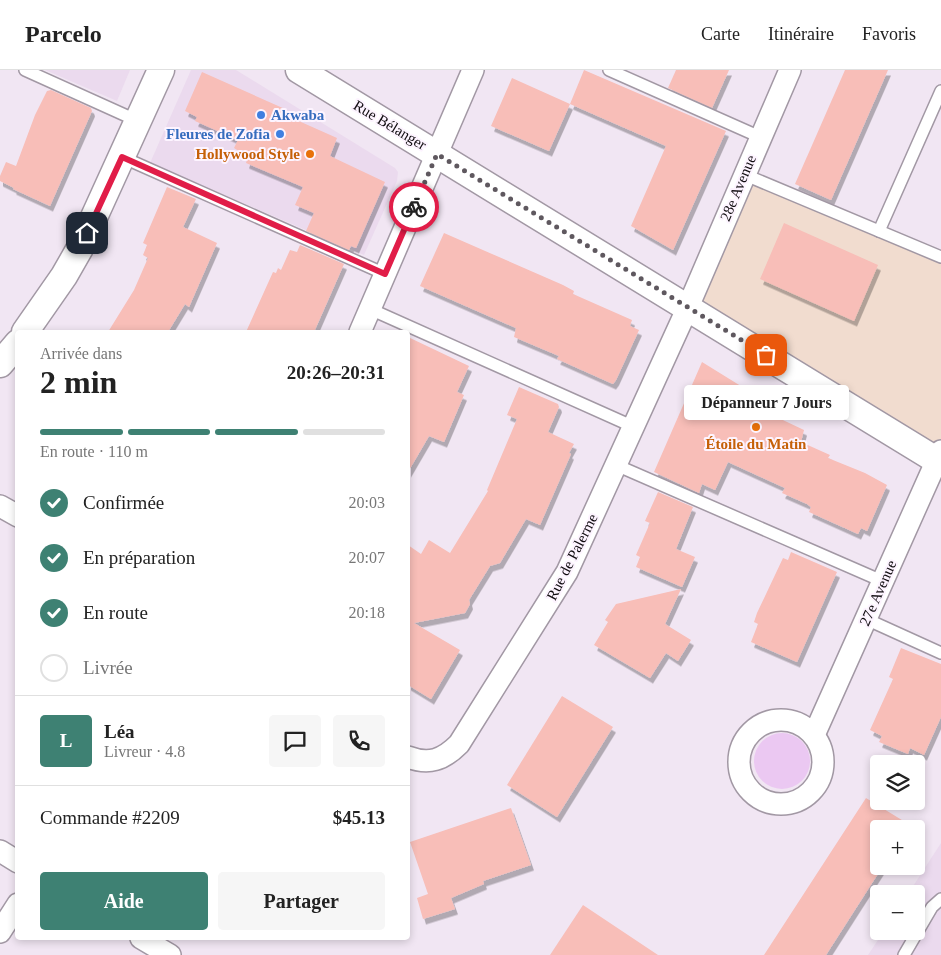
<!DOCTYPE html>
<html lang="fr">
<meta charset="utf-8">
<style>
body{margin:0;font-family:"Times New Roman",serif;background:#f6f6f6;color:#222;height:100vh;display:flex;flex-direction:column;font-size:19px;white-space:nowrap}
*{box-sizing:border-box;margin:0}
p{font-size:16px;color:#767676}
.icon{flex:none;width:28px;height:28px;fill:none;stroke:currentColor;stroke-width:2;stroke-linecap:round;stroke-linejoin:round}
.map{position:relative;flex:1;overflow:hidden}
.drawer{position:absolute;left:15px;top:260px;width:395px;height:610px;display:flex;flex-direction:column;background:#fff;border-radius:5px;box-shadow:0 2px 8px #0003}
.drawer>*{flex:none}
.tools{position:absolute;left:870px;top:685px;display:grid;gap:10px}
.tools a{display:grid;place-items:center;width:55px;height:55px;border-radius:5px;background:#fff;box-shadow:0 2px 8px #0003;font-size:25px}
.pin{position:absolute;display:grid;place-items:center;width:42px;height:42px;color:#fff;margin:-21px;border-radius:10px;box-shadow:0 2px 8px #0006}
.courier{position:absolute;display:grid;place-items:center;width:50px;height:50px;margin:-25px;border:4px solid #e11d48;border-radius:50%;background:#fff;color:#222;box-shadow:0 1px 6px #0007}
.bubble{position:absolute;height:35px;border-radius:5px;background:#fff;box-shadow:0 2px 8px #0003;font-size:16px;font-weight:800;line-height:35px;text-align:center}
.summary em{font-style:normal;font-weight:800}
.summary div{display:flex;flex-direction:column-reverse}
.summary{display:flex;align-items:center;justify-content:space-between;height:85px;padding:0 25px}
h1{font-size:32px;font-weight:800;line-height:38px}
.bar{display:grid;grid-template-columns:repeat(4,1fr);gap:8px 5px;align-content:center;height:60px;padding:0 25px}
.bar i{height:6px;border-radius:4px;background:#e0e0e0}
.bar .on{background:#3e8173}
.bar p{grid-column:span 4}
.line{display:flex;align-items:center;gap:12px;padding:0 25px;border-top:1px solid #e0e0e0}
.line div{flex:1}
.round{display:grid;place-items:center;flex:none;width:52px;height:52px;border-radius:5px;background:#f6f6f6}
ol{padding:0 25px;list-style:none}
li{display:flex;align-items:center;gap:15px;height:55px}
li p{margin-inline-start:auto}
li .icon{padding:5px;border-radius:50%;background:#3e8173;color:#fff;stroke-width:4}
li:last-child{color:#767676}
li i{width:28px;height:28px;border:2px solid #e0e0e0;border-radius:50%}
.cta{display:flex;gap:10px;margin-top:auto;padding:10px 25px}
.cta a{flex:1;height:58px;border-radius:5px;background:#3e8173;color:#fff;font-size:20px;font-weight:800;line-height:58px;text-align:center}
.cta a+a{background:#f6f6f6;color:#222}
header{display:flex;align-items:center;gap:30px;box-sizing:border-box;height:70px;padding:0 25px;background:#fff;border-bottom:1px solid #e0e0e0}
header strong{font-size:24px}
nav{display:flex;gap:28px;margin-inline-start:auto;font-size:18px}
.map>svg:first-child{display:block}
.built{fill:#ebdaee}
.education{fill:#f1dccf}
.green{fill:#ebc8f2}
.building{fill:#f8beb8;filter:url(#shadow)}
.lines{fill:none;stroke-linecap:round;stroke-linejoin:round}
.service-casing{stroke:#a298a4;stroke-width:14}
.minor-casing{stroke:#a298a4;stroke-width:24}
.tertiary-casing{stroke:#a298a4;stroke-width:29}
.service{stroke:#fff;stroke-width:11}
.minor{stroke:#fff;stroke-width:21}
.tertiary{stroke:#fff;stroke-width:26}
.done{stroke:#5f585f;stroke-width:5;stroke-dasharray:0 9}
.route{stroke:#e11d48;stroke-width:6}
.shop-dot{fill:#3f7fe0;stroke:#fdf4ff;stroke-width:2}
.food-dot{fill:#e8710a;stroke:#fdf4ff;stroke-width:2}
.labels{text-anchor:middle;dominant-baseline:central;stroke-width:4;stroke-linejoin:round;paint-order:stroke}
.shop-label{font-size:15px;font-weight:bold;fill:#366cbe;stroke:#fdf4ff;text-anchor:start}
.street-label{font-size:15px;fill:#100c10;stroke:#fdf4ff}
.food-label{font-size:15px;font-weight:bold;fill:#c56008;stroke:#fdf4ff;text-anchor:end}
</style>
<header>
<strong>Parcelo</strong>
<nav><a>Carte</a><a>Itinéraire</a><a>Favoris</a></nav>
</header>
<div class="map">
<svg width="941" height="885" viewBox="0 0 941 885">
<defs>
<filter id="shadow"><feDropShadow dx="3" dy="5.5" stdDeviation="0" flood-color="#0004"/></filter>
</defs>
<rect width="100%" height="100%" fill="#f1e6f3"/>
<g class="built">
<polygon points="45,0 130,0 117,31"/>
<polygon points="191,0 236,0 395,98 398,102 397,111 364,185 150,93"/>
<polygon points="941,773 941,885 868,885 884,861 916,861 916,824 908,824"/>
</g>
<polygon class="education" points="743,104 941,188 941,381 688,237"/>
<circle class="green" cx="782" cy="691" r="28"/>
<g class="building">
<polygon points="584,0 726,61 673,180 631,156 666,76 570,34 549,81 491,56 512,8 570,34"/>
<polygon points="676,0 729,0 712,38 668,18"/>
<polygon points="845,0 888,0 831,130 795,114"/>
<polygon points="202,2 285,39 283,44 337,68 330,86 385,112 356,178 351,176 349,180 306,161 314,143 295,135 303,117 246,93 248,87 234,78 238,70 195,51 197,47 185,41"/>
<polygon points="51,20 91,38 92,41 50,136 13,119 14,118 0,111 0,106 6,92 16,96 35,45 47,21"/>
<polygon points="167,117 196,129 183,157 217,173 189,237 185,234 168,262 108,262 134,220 148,188 143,185 147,175 143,173"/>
<polygon points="784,153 878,195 854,251 760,209"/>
<polygon points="444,163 563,215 574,221 573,224 632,250 630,256 639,260 616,310 613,314 557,289 559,286 514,267 516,258 420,216"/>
<polygon points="300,175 344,194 314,262 246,262 273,202 276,203 278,198 281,200 290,180 297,182"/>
<polygon points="408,267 469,296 457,322 464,325 444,372 429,366 408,402"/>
<polygon points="702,292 757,326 753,336 804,360 801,372 830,385 828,388 865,403 887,415 867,461 861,458 858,464 809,442 811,437 807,434 782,423 785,418 728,392 715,420 702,414 699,423 654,402"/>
<polygon points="519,317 558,334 559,337 548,362 574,374 569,383 571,384 540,455 526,449 500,493 490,496 469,530 470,534 465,543 414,553 460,580 431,629 408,615 408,475 421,484 429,470 450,483 488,421 487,420 517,349 507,345"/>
<polygon points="658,422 693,437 676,479 695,487 682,517 636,497 640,487 636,485 650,453 645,451"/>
<polygon points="791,482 837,502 797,592 751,572 758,554 754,552 757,543 783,488 788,490"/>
<polygon points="681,519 665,554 691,570 678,591 666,583 650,608 594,575 608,552 605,550 616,534"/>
<polygon points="901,578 941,594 941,647 924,685 910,678 908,684 879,672 882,666 870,660 893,609 889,607"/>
<polygon points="562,626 613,657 557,747 507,715"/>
<polygon points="866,728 910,755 908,759 879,759 879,796 883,796 826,885 764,885"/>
<polygon points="511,738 531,795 483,811 484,814 451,828 455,839 423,849 417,828 428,824 410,772"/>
<polygon points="583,835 658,885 550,885"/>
</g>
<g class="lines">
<defs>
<g id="service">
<polyline points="25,0 138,51"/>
<polyline points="609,0 760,67"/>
<polyline points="122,87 385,204"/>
<polyline points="743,104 941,187"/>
<polyline points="879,161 941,21"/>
<polyline points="370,239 634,357"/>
<polyline points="616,395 882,511"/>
<polyline points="866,549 941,583"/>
<polyline points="904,885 932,837 941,829"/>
</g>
<g id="minor">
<polyline points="360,262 473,0"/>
<polyline points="0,436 18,446"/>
<circle cx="781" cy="692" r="42"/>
<polyline points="814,665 941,381"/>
<path d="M408 687C429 695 443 690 459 674L567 502 688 237 790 0"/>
<polyline points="0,781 18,792"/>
<polyline points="0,862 18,834"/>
<polyline points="141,868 170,885"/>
</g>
<g id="tertiary">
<polyline points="299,0 941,393"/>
<polyline points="25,262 64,206 80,178 161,0"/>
<polyline points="0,294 18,273"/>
</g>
</defs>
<use href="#service" class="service-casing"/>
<use href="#minor" class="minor-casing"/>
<use href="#tertiary" class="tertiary-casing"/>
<use href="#service" class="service"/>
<use href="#minor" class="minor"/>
<use href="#tertiary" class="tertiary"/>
</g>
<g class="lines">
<polyline class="done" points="414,137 437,84 766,285"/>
<polyline class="route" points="87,163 122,87 385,204 414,137"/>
</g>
<g class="shop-dot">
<circle cx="261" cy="45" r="5"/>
<circle cx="280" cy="64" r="5"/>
</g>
<g class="food-dot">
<circle cx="310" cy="84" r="5"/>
<circle cx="756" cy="357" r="5"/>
</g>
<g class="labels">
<g class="shop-label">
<text x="271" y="45">Akwaba</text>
<text x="270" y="64" text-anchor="end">Fleures de Zofia</text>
</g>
<g class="street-label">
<text transform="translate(390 55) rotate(31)">Rue Bélanger</text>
<text transform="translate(738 118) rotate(-67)">28e Avenue</text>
<text transform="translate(572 487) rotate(-63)">Rue de Palerme</text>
<text transform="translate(878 523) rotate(-66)">27e Avenue</text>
</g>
<g class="food-label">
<text x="300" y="84">Hollywood Style</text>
<text x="756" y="374" text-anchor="middle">Étoile du Matin</text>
</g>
</g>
</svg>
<div class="tools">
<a><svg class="icon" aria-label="layers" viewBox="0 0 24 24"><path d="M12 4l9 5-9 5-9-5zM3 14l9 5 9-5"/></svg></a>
<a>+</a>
<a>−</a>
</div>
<div class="pin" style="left:766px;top:285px;background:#ea580c"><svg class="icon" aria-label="bag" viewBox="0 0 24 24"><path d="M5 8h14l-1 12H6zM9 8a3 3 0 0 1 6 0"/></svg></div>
<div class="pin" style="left:87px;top:163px;background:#1f2937"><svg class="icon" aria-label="home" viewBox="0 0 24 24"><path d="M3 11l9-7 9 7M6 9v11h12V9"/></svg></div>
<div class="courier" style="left:414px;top:137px"><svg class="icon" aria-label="bike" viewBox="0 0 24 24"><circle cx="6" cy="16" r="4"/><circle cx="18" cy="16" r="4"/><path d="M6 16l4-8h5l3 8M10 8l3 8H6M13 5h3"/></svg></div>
<div class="bubble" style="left:684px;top:315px;width:165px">Dépanneur 7 Jours</div>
<section class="drawer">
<div class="summary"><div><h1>2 min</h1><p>Arrivée dans</p></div><em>20:26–20:31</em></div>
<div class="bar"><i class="on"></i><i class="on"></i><i class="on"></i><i></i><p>En route · 110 m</p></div>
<ol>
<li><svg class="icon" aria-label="check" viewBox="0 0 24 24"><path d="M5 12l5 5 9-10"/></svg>Confirmée<p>20:03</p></li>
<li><svg class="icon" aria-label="check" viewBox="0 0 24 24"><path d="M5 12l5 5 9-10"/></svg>En préparation<p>20:07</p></li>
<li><svg class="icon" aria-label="check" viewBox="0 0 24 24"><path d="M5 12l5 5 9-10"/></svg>En route<p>20:18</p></li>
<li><i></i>Livrée</li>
</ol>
<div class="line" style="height:90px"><b class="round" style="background:#3e8173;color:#fff">L</b><div><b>Léa</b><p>Livreur · 4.8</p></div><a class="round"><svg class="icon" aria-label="chat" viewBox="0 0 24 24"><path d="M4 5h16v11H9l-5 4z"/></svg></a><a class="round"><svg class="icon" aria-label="phone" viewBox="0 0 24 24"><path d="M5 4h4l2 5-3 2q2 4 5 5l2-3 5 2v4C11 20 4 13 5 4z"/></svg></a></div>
<div class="line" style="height:65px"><div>Commande #2209</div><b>$45.13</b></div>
<div class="cta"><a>Aide</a><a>Partager</a></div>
</section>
</div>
